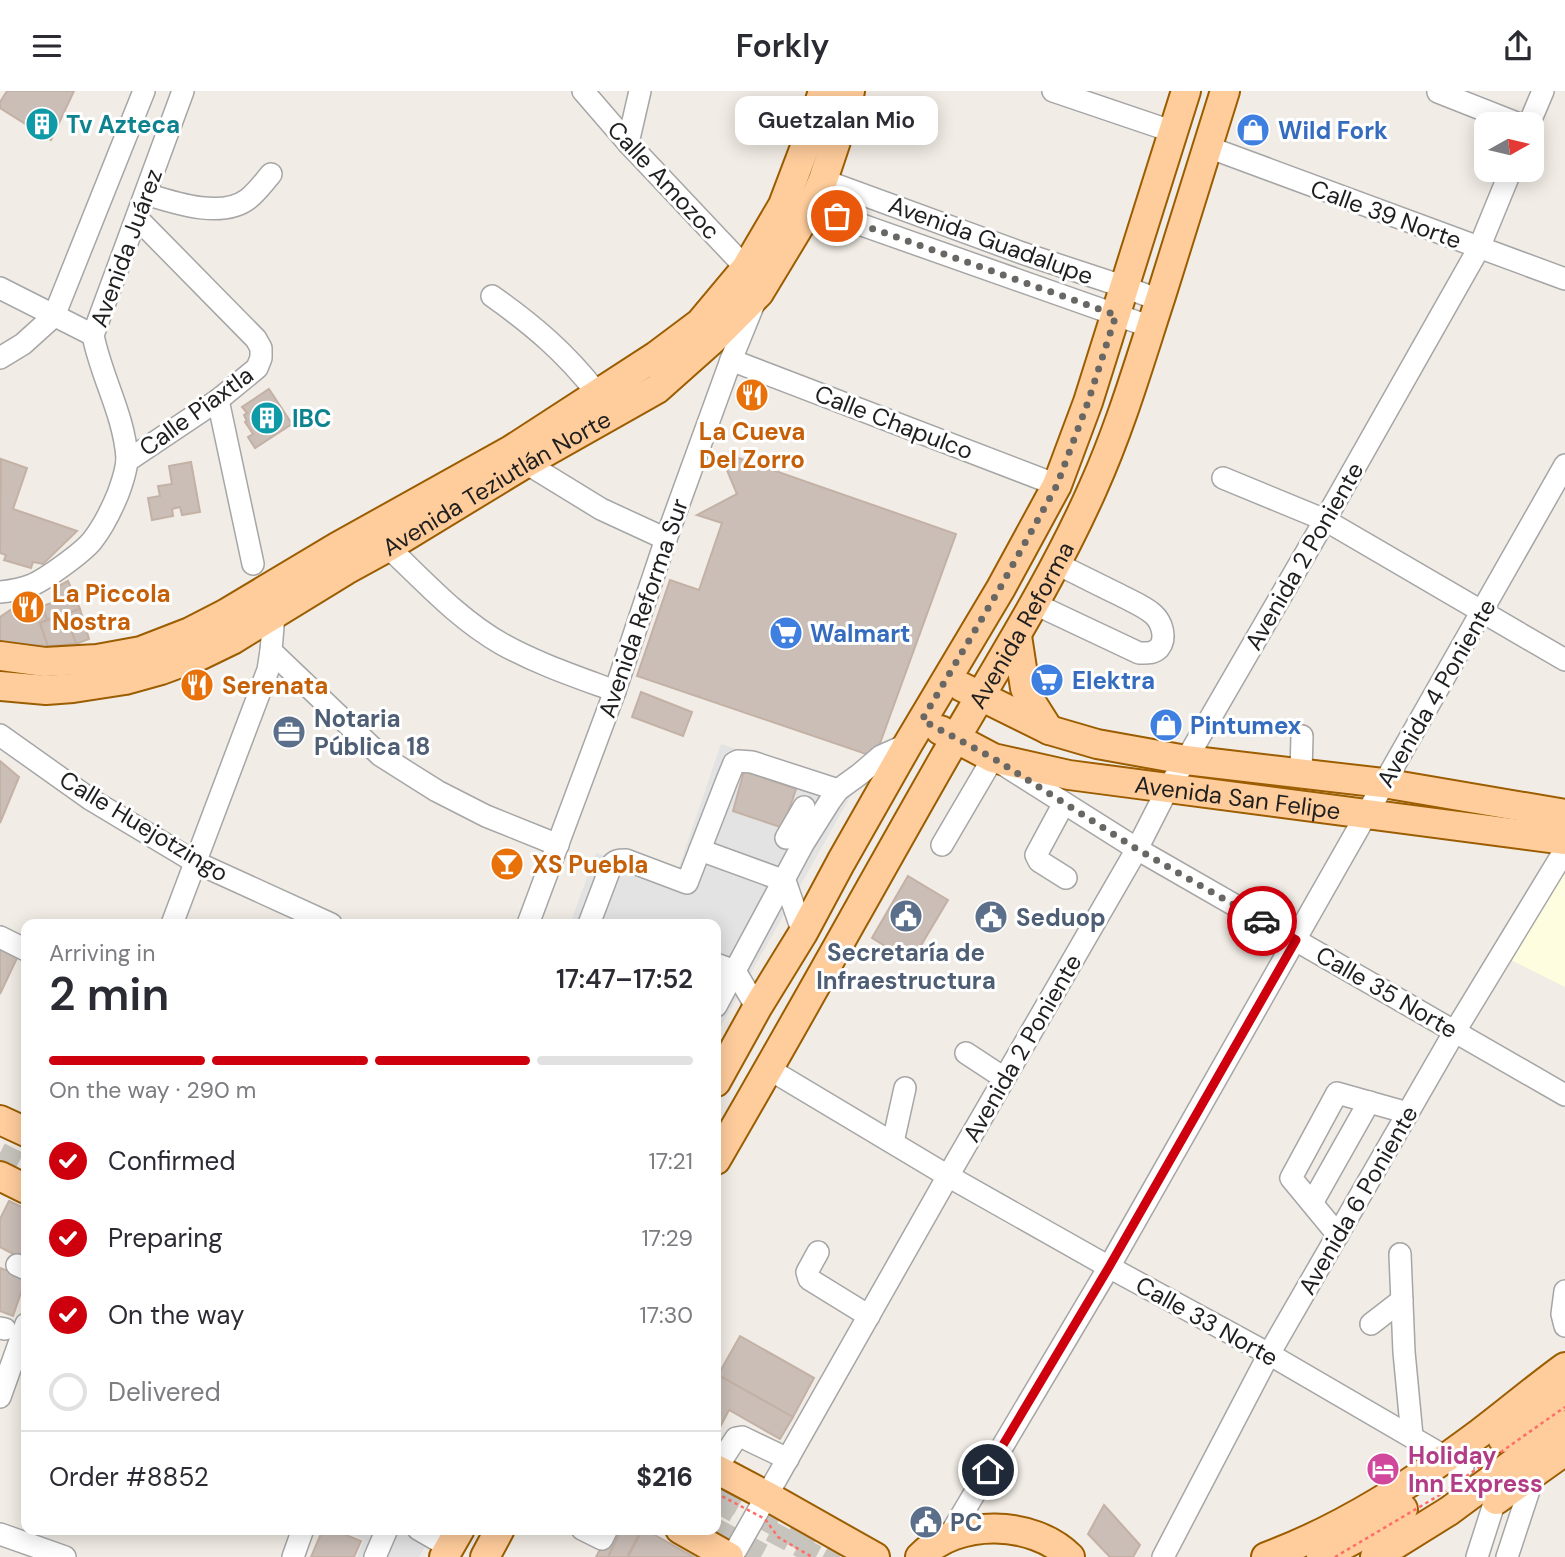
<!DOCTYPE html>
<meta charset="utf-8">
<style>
body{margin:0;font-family:"DM Sans",sans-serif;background:#f2f2f3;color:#2b2b33;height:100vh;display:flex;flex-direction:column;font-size:26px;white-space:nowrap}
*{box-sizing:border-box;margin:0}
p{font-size:23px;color:#7c7c81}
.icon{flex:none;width:38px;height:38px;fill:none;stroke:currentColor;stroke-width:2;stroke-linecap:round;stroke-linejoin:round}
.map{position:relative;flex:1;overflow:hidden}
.details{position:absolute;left:21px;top:828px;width:700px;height:616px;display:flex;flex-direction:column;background:#fff;border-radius:14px;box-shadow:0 4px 18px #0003}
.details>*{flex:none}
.needle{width:46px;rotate:82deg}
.tools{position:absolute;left:1474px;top:21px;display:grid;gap:14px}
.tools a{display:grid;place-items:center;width:70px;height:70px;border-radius:14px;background:#fff;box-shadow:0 4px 18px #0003;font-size:35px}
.pin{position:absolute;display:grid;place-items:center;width:60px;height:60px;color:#fff;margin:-30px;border:4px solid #fff;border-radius:50%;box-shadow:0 2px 7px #0007}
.courier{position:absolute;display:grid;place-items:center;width:70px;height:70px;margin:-35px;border:5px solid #cf000e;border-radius:50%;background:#fff;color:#222;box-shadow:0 2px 9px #0007}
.bubble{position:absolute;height:49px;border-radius:14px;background:#fff;box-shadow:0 4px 18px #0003;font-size:23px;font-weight:600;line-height:49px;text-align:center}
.summary em{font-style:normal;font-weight:600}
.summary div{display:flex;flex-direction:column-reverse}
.summary{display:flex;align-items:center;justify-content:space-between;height:119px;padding:0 28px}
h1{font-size:46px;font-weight:600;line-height:52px}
.bar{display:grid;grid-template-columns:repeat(4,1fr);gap:10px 7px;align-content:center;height:84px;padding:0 28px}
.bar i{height:9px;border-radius:5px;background:#e1e1e2}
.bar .current{background:#cf000e}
.bar p{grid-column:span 4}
.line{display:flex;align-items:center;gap:18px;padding:0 28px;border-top:2px solid #e1e1e2}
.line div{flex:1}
ol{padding:0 28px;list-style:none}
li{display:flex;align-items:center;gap:21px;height:77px}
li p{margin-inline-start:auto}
li .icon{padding:7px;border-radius:50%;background:#cf000e;color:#fff;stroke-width:4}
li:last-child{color:#7c7c81}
li i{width:38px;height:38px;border:4px solid #e1e1e2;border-radius:50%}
header{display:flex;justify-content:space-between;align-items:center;height:91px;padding:0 28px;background:#fff;font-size:32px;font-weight:600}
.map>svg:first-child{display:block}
.education{fill:#fffde0}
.parking{fill:#e3e3e3}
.building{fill:#cabeb7;stroke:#c4b1a5;stroke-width:2}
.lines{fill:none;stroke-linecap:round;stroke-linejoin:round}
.minor-tunnel{stroke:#c7c3bd;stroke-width:21;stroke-dasharray:21 10;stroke-linecap:butt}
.major-tunnel{stroke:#c7c3bd;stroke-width:28;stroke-dasharray:28 14;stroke-linecap:butt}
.minor-casing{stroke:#a6a6a6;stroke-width:24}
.major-casing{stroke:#9b5d00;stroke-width:32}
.minor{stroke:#fff;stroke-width:21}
.major{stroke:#ffcd9c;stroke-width:28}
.path-bridge{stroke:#ff6d68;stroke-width:2.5;stroke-dasharray:3.5 3.5;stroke-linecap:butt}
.done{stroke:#686764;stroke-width:7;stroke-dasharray:0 12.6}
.route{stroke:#cf000e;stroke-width:9}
.labels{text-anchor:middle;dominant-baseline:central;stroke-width:6;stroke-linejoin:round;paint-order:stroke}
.culture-label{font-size:24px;font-weight:bold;fill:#0d838f;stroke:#fff;text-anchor:start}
.shop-label{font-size:24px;font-weight:bold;fill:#366cbe;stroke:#fff;text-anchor:start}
.street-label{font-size:24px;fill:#1f1f1f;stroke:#fff}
.food-label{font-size:24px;font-weight:bold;fill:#c56008;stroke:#fff;text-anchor:start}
.service-label{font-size:24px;font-weight:bold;fill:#4e5e75;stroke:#fff;text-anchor:start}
.hotel-label{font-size:24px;font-weight:bold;fill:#b23c85;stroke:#fff;text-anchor:start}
</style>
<header><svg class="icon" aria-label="menu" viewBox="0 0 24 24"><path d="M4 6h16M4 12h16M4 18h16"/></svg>Forkly<svg class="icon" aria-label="share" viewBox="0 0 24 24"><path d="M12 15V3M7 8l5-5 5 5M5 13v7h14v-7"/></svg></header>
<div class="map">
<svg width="1565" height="1466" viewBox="0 0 1565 1466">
<rect width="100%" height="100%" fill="#f1ece5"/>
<polygon class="education" points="1565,769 1565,896 1507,867"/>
<g class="parking">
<polygon points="721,653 854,699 716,944 716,833 570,833 596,762 676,785"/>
<polygon points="346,1438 395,1439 427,1452 419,1466 357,1466 364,1449 345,1440"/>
</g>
<g class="building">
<polygon points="7,0 74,0 51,49 0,17 0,11"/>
<polygon points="269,298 292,333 255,357 248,346 253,343 245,331 247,330 244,324 247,322 242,316"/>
<polygon points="730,364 956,443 875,666 637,585 670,489 699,499 722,432 697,424 737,403 726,377"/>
<polygon points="1,368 27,377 13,418 77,440 43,473 33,471 31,477 4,469 6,464 0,462"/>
<polygon points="191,371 200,421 182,424 180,416 172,418 173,425 152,429 148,407 160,405 158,395 172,393 169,375"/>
<polygon points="68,490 80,518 47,529 43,515 57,510 53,498"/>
<polygon points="39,506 47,529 40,532 48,555 0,552 0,526 21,512"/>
<polygon points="80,518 89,548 76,553 66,523"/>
<polygon points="66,523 76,553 48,555 40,532"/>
<polygon points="641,601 692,621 683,645 632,626"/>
<polygon points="0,670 19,686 0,732"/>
<polygon points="744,680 796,698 783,737 733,720"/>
<polygon points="908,785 948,809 911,871 872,847"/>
<polygon points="0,856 18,865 0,903"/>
<polygon points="9,1110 26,1118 26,1152 19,1166 0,1156 0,1128"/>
<polygon points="0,1177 26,1187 13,1225 0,1220"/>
<polygon points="740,1245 814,1287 793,1326 718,1284"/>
<polygon points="718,1284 793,1326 780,1348 729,1319 716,1344 716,1288"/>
<polygon points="1104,1414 1140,1454 1133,1466 1110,1466 1088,1443"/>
<polygon points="323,1438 342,1438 341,1442 361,1450 354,1466 311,1466"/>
<polygon points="611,1438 622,1438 608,1466 596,1466"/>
<polygon points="622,1438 642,1438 627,1466 608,1466"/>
<polygon points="643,1438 644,1438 694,1466 628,1466"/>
</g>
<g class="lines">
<g class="minor-tunnel">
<polyline points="0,1062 26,1075"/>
<polyline points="716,1411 819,1466"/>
</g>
<g class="major-tunnel">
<polyline points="716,1398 840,1466"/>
<polyline points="709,1438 761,1466"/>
</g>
<defs>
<g id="minor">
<polyline points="583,0 628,52 746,177"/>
<polyline points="1053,0 1174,41"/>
<polyline points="1438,1 1519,33"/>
<polyline points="1529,33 1543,0"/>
<polyline points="628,52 640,0"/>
<polyline points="1208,56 1565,188"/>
<polyline points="823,89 1022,162 1125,196 1159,209"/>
<path d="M146 103C175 112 222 128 248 108 257 101 264 91 271 83"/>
<polyline points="811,116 1151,236"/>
<polyline points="0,197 93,244"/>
<path d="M492 205C533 234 566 262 597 302"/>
<polyline points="0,267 23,253 54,225 144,0"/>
<polyline points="731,269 1057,394"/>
<polyline points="218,309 253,473"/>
<polyline points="516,363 526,372 601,418 666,448"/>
<polyline points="127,370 218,309 257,277 261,267 261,257 256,248 137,127"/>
<polyline points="1223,387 1325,429 1565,569"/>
<path d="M388 456C424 490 458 528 502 553 538 573 577 586 615 600"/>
<path d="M0 501C10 500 22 498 32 494 46 488 82 462 92 450 103 436 111 420 118 403 122 392 127 379 127 367 124 323 101 286 93 244L183 0"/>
<path d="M1035 513 1139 562C1147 562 1153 563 1159 557 1167 547 1162 531 1153 523 1144 515 1131 510 1120 504 1099 494 1078 483 1057 473"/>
<polyline points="270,514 274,523 271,560 380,664 437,700 486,725 558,754"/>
<polyline points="0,644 90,708 195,771 331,833"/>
<polyline points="1301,682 1302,645"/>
<polyline points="1064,712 1036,764 1039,770 1066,787"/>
<polyline points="786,747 804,716"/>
<polyline points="942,754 993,667 1137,758 1565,1004"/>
<polyline points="700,759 785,790 803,842"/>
<polyline points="172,833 268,579 271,560"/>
<polyline points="528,833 615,600 666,448 731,269 755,210"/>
<path d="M589 833 611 775C615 769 619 769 626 769L687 792 727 689 734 672 738 670 752 671 838 699"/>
<polyline points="0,846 26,859"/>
<polyline points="716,873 735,880 757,917"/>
<polyline points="716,915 803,753 830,710 838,699 860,683 881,665 908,653"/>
<polyline points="966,962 1004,987"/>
<polyline points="769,978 948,1085 1109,1176 1269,1263 1463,1376"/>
<polyline points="893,1051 905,997"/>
<polyline points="1312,1112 1369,1011"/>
<polyline points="1338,1144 1291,1087 1337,1002 1408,1022"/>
<polyline points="818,1161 807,1181 809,1188 869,1225"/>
<polyline points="1400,1163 1404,1261 1412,1345"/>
<polyline points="17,1174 26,1178"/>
<polyline points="1565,1200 1562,1223 1565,1235"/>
<polyline points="1371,1233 1402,1209"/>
<polyline points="0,1237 5,1238"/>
<polyline points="0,1306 26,1233"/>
<polyline points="716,1378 736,1347 742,1346 788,1368"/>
<polyline points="418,1438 449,1456"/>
<polyline points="582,1438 602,1448 607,1438"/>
<polyline points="0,1443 65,1466"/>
<polyline points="948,1447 1109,1176 1565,374"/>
<polyline points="293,1466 303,1438"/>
<polyline points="375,1466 387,1438"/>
<polyline points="732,1466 948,1085 1137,758 1168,697 1186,669 1325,429 1479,157 1511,79"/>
<polyline points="1163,1466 1269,1263 1455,940 1565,759"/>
<polyline points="1477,1466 1500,1394"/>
<polyline points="1507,1466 1536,1378"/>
</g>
<g id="major">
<polyline points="1017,545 1025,597 1030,609 1049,639"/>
<polyline points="0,565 45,571 97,568 141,560 190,541 225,523 337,456 511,359 656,265 700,232 746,177 783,114 808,48 823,0"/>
<path id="s1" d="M0 595 46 599 73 597 125 589 161 579 199 565 232 549 346 479 388 456 526 372 657 298 712 249 759 202 811 116 823 89 841 35 850 0"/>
<polyline points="962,596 1049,639 1097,653 1186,669 1383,692 1565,723"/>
<path id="s2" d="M940 639 993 667 1069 684 1565 749"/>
<polyline points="716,991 757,917 803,842 841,771 908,653 1001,497 1057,394 1088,311 1186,0"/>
<polyline points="0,1029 26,1041"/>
<path id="s3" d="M716 1069C793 937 867 802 943 669 995 578 1051 492 1093 397 1121 335 1140 269 1161 205 1182 137 1204 69 1225 0"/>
<polyline points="0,1085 26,1098"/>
<polyline points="1502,1347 1565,1302"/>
<polyline points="716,1378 767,1405 875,1466"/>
<polyline points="1496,1409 1565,1360"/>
<polyline points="680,1438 729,1466"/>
<polyline points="444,1466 460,1438"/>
<polyline points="485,1466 500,1438"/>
<path d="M920 1466C957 1427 1033 1429 1070 1466"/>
<path d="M1266 1466C1344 1437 1413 1392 1480 1342 1509 1320 1536 1297 1565 1276"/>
<polyline points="1321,1466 1368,1441 1403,1418"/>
<polyline points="1375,1466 1449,1420 1565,1334"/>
</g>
</defs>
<use href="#minor" class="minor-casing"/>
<use href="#major" class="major-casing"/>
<use href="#minor" class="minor"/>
<use href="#major" class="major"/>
<g class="path-bridge">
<polyline points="716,1402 765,1428 778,1446 812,1466"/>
<polyline points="1335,1466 1438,1405 1565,1316"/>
</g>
</g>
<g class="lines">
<polyline class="done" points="837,125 1116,224 1088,311 1057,394 1000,497 922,629 993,667 1137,758 1262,830"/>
<polyline class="route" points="988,1379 1109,1176 1296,849 1262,830"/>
</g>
<defs>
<symbol id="building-disc" viewBox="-11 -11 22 22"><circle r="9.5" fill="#0f9aa8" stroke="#fff"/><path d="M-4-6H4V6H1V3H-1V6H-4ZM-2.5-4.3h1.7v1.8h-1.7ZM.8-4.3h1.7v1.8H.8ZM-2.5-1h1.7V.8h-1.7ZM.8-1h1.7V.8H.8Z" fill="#fff"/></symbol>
<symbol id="shop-disc" viewBox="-11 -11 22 22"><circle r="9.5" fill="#3f7fe0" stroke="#fff"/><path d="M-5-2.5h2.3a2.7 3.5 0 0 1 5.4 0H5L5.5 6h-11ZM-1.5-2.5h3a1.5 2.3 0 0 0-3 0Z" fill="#fff"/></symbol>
<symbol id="restaurant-disc" viewBox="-11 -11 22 22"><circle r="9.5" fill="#e8710a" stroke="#fff"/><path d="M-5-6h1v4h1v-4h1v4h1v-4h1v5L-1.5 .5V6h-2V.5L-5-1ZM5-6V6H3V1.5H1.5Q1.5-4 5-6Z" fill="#fff"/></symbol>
<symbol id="supermarket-disc" viewBox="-11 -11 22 22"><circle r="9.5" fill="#3f7fe0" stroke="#fff"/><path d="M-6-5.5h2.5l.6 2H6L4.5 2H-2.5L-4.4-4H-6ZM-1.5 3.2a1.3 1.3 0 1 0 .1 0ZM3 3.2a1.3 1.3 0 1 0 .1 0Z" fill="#fff"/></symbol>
<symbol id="office-disc" viewBox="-11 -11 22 22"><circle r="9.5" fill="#5c6f8a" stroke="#fff"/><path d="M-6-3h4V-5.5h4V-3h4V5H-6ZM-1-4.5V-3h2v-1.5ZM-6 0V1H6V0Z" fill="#fff"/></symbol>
<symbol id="bar-disc" viewBox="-11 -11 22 22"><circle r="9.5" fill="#e8710a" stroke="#fff"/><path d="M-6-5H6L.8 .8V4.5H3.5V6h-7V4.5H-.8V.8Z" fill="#fff"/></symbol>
<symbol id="civic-disc" viewBox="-11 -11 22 22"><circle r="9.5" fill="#5c6f8a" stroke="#fff"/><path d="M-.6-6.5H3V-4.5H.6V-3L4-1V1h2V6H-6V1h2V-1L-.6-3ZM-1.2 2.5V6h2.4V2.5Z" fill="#fff"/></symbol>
<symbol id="hotel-disc" viewBox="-11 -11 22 22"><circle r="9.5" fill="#d1479c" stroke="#fff"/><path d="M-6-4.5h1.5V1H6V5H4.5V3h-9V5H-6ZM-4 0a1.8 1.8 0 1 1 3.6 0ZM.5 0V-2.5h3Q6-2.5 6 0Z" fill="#fff"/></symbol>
</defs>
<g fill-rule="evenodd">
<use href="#building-disc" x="23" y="14" width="38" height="38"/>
<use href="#shop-disc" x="1234" y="20" width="38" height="38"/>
<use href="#restaurant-disc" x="733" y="285" width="38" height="38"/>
<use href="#building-disc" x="248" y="308" width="38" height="38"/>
<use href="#restaurant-disc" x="9" y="497" width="38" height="38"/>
<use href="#supermarket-disc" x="767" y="523" width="38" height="38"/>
<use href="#supermarket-disc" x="1028" y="570" width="38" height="38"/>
<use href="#restaurant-disc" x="178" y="575" width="38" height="38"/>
<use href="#shop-disc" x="1147" y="615" width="38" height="38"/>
<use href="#office-disc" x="270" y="622" width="38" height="38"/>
<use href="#bar-disc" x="488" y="754" width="38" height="38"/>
<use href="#civic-disc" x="887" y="806" width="38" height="38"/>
<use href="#civic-disc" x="972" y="807" width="38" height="38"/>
<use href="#hotel-disc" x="1364" y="1359" width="38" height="38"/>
<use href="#civic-disc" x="907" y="1412" width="38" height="38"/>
</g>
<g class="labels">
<g class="culture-label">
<text x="66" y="33">Tv Azteca</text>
<text x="292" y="327">IBC</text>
</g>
<g class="shop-label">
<text x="1278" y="39">Wild Fork</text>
<text x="810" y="542">Walmart</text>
<text x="1072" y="589">Elektra</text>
<text x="1190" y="634">Pintumex</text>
</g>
<g class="street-label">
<text transform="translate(664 89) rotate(47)">Calle Amozoc</text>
<text transform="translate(1386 123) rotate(20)">Calle 39 Norte</text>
<text transform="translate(991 149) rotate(20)">Avenida Guadalupe</text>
<text transform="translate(126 157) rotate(-70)">Avenida Juárez</text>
<text transform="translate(196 320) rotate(-36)">Calle Piaxtla</text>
<text transform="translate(894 331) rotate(21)">Calle Chapulco</text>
<text stroke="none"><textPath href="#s1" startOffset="548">Avenida Teziutlán Norte</textPath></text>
<text transform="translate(1304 465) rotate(-60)">Avenida 2 Poniente</text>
<text transform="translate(643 517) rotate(-71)">Avenida Reforma Sur</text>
<text stroke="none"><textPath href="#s3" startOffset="616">Avenida Reforma</textPath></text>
<text transform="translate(1436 602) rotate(-60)">Avenida 4 Poniente</text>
<text stroke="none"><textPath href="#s2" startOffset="308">Avenida San Felipe</textPath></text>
<text transform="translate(144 735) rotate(31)">Calle Huejotzingo</text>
<text transform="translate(1387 901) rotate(30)">Calle 35 Norte</text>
<text transform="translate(1022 957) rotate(-60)">Avenida 2 Poniente</text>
<text transform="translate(1358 1109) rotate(-60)">Avenida 6 Poniente</text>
<text transform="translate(1207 1230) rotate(29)">Calle 33 Norte</text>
</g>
<g class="food-label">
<text x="752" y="340" text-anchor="middle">La Cueva<tspan x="752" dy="28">Del Zorro</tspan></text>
<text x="52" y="502">La Piccola<tspan x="52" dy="28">Nostra</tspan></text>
<text x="222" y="594">Serenata</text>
<text x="532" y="773">XS Puebla</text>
</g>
<g class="service-label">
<text x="314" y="627">Notaria<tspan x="314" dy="28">Pública 18</tspan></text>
<text x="1016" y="826">Seduop</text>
<text x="906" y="861" text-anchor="middle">Secretaría de<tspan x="906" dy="28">Infraestructura</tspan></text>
<text x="950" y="1431">PC</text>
</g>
<g class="hotel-label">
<text x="1408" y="1364">Holiday<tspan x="1408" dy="28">Inn Express</tspan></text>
</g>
</g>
</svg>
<div class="tools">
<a><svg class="needle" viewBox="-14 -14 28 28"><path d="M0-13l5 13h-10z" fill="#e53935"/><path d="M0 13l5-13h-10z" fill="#7c7c81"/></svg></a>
</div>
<div class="pin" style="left:837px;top:125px;background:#ea580c"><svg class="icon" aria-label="bag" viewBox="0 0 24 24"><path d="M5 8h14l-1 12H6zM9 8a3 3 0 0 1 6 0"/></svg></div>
<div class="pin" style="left:988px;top:1379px;background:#1f2937"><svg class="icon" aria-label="home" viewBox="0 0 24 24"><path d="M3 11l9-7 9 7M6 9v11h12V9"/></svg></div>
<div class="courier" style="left:1262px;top:830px"><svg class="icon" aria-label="car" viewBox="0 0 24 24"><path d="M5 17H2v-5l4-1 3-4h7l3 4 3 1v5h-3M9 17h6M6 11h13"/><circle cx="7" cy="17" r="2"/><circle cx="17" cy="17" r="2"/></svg></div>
<div class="bubble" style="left:735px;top:5px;width:203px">Guetzalan Mio</div>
<section class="details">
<div class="summary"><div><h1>2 min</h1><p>Arriving in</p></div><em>17:47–17:52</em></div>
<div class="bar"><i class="current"></i><i class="current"></i><i class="current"></i><i></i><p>On the way · 290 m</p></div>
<ol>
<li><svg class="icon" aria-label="check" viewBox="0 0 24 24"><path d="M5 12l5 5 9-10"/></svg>Confirmed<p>17:21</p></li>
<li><svg class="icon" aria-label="check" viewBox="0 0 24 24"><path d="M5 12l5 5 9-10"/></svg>Preparing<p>17:29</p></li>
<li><svg class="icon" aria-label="check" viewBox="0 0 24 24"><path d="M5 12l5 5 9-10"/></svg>On the way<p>17:30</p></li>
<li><i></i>Delivered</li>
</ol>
<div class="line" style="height:91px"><div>Order #8852</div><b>$216</b></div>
</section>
</div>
